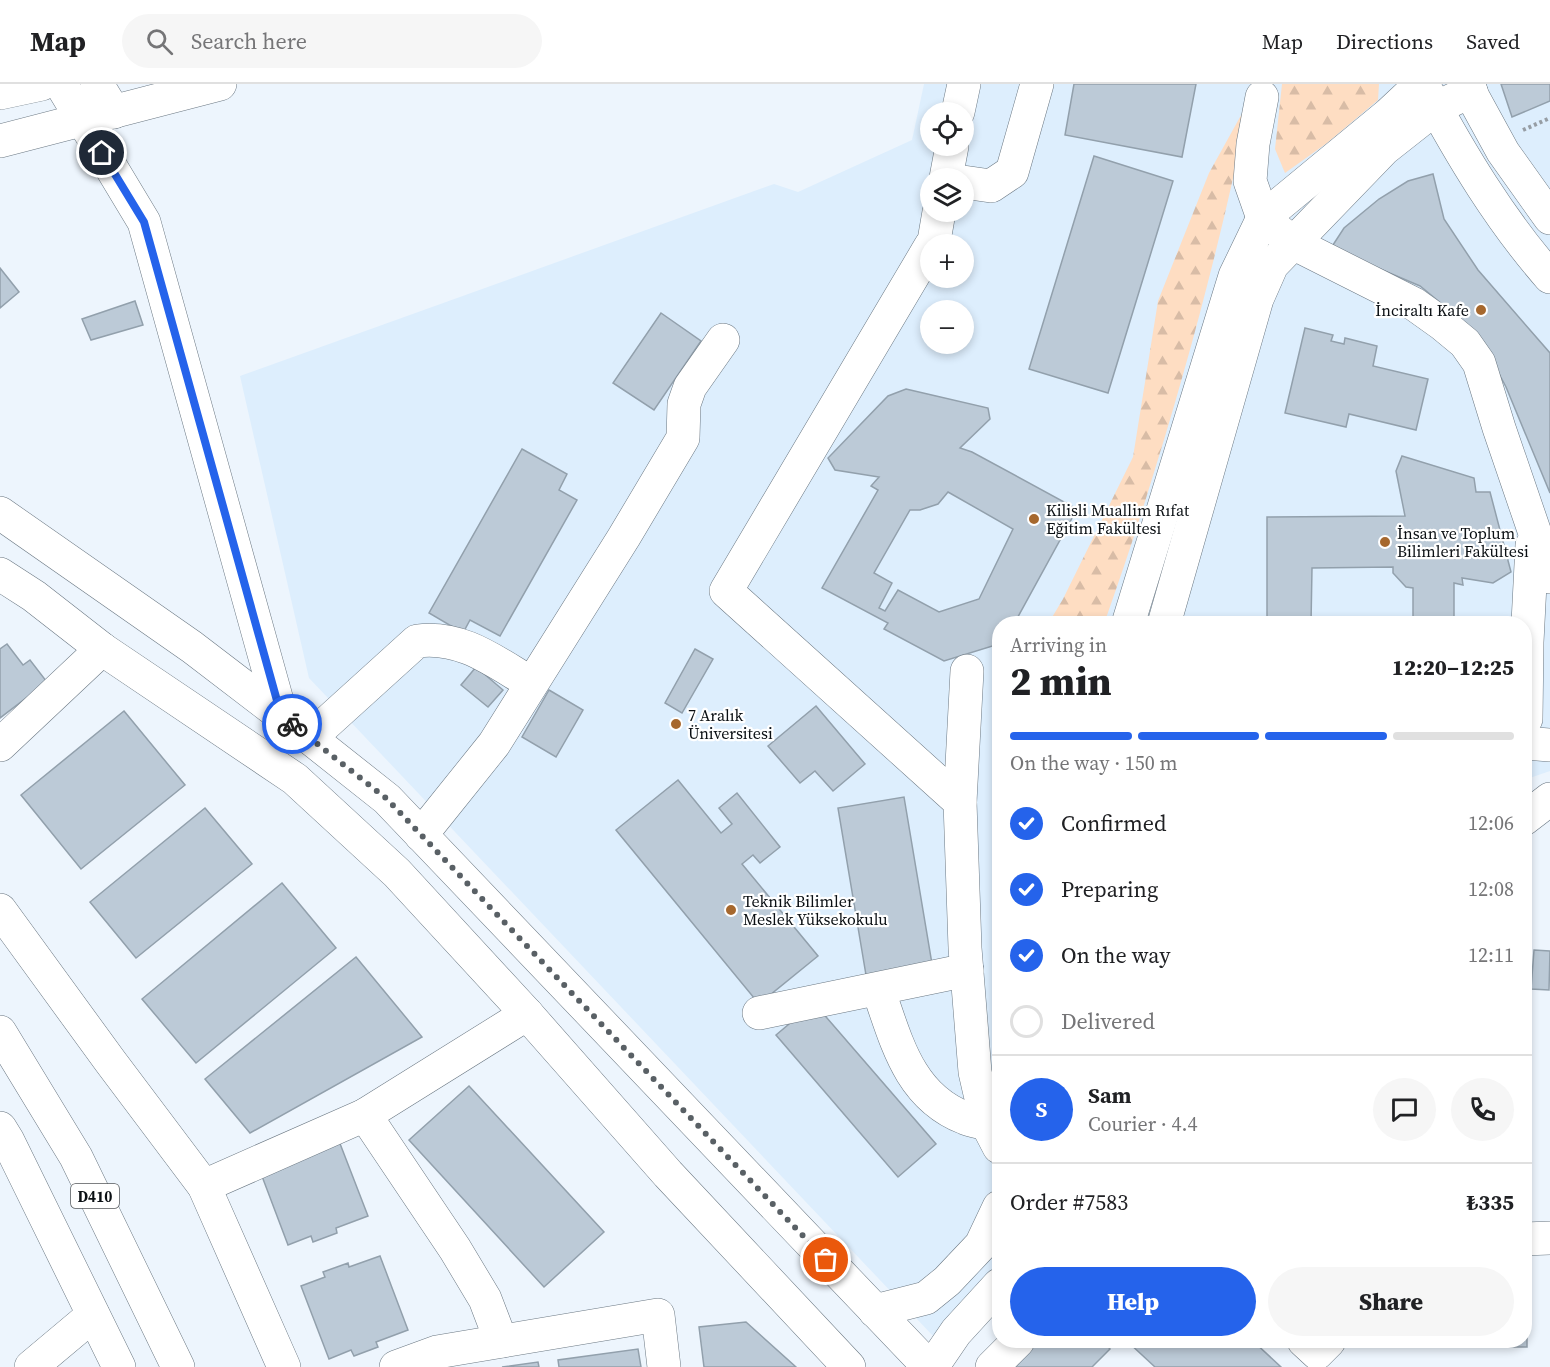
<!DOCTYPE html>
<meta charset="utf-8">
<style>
body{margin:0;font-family:"Source Serif 4",serif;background:#f6f6f6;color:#202124;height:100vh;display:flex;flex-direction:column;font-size:22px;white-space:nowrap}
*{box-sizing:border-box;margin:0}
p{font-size:20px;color:#757577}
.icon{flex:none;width:33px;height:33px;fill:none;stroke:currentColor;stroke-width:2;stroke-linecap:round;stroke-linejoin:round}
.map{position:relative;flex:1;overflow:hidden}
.side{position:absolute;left:992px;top:532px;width:540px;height:732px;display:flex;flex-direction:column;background:#fff;border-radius:24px;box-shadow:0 3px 9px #0003}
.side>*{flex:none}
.tools{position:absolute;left:920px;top:18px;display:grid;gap:12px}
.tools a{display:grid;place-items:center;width:54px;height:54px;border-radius:50%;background:#fff;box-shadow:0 3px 9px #0003;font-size:30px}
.pin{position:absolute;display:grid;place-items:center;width:51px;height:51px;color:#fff;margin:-26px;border:3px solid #fff;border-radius:50%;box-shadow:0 2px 6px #0007}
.courier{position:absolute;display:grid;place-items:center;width:60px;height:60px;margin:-30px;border:4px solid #2563eb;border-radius:50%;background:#fff;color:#222;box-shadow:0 2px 8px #0007}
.headline em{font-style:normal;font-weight:800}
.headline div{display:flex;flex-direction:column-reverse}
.headline{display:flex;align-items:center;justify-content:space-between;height:102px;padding:0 18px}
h1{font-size:39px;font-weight:800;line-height:45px}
.bar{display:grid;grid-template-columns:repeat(4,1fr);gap:9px 6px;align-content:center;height:72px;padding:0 18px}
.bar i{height:8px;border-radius:4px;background:#e0e0e0}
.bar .on{background:#2563eb}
.bar p{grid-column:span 4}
.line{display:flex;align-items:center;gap:15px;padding:0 18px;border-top:2px solid #e0e0e0}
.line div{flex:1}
.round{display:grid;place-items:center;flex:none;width:63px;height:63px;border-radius:32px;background:#f6f6f6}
ol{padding:0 18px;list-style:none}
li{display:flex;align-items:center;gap:18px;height:66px}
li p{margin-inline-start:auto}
li .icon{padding:6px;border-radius:50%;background:#2563eb;color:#fff;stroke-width:4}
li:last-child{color:#757577}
li i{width:33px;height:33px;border:3px solid #e0e0e0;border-radius:50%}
.button{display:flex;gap:12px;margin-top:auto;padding:12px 18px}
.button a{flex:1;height:69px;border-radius:36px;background:#2563eb;color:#fff;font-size:24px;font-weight:800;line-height:69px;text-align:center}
.button a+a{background:#f6f6f6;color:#202124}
header{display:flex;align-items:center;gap:36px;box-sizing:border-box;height:84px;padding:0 30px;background:#fff;border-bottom:2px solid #e0e0e0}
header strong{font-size:28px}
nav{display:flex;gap:33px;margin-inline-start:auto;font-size:21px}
.search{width:420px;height:54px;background:#f6f6f6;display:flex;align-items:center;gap:15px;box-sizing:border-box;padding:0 21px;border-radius:33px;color:#757577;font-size:22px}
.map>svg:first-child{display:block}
.built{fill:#ddeefd;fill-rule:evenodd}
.forest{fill:url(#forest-firs)}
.building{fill:#bccad7;stroke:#92a0ac;stroke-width:1.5;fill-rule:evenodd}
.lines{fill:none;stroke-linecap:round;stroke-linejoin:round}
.minor-casing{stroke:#6b7883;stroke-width:34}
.major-casing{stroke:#6b7883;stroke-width:34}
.highway-casing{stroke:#6b7883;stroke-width:34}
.path{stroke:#969da4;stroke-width:4;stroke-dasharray:3 3;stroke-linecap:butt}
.minor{stroke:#fff;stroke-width:33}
.major{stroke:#fff;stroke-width:33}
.highway{stroke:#fff;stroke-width:33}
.done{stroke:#596065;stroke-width:6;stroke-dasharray:0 10.8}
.route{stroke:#2563eb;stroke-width:8}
.poi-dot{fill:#a6682e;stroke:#fff;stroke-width:2}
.labels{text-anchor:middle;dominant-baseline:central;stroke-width:4.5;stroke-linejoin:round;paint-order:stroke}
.shield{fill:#fff;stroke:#54575a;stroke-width:1.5}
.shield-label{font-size:15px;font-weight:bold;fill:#0a0f13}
.poi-label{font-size:16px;fill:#0a0f13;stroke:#fff;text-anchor:start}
</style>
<header>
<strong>Map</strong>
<div class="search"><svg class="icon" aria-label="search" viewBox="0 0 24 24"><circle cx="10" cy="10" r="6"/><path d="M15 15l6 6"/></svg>Search here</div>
<nav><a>Map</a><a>Directions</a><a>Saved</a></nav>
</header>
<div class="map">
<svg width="1550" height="1283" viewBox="0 0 1550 1283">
<defs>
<pattern id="forest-firs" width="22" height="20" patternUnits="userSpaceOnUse" patternTransform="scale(1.5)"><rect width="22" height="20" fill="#feddc2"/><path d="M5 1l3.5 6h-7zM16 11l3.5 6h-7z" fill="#d8bca6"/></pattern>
</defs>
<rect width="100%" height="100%" fill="#edf5fd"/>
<path class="built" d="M924 0H1550V687L1524 696V540H999V1224L952 1272 309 594 240 292 774 100 798 108 912 56ZM930 28H963V62H930ZM930 94H963V128H930ZM930 160H963V194H930ZM930 226H963V260H930Z"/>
<g class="forest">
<polygon points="1282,0 1379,0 1378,16 1327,59 1285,89 1275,65"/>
<path d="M1250 15C1223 149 1188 281 1147 411 1134 454 1119 497 1104 540H1048L1063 515 1133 373 1158 217 1209 89Z"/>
<polygon points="999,620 999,619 999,868 994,676"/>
</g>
<g class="building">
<polygon points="1074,0 1196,0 1182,73 1065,51"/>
<polygon points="1501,0 1550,0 1550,17 1512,33"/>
<polygon points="1094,72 1173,97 1108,309 1029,285"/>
<polygon points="1433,90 1444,135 1478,186 1550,269 1550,409 1506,303 1478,250 1420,202 1331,164 1344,144 1379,115 1408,97"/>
<polygon points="0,184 19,208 0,224"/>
<polygon points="135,217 143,241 91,256 82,235"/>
<polygon points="661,229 701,257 654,326 613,299"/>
<polygon points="1305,244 1333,251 1331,257 1344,260 1345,254 1377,262 1373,282 1428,295 1416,346 1349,330 1346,343 1285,329"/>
<path d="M906 305 988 324 990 335 960 364 972 368 1077 425 1014 540H999V560L944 577 884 545 888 539 822 504 878 406 871 402 879 393 835 386 828 374 888 312ZM948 408 1013 445 979 515 939 528 898 506 885 527 879 524 892 499 874 489 910 426H920L938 420Z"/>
<polygon points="522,365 567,390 559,406 577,416 500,552 470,536 463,549 429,529"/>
<polygon points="1402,372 1474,394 1476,408 1490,408 1511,488 1493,499 1462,494 1463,501 1454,499 1454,540 1413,540 1413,504 1406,503 1393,489 1393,483 1312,484 1311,540 1267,540 1267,433 1405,432 1396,387"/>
<polygon points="7,560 23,581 30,576 47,598 0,634 0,565"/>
<polygon points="695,565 713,575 682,629 665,619"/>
<polygon points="476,583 503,606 488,623 461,601"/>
<polygon points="549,606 583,626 556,673 522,653"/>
<polygon points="816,622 865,680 833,707 815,687 800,699 768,662"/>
<polygon points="124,627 185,701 81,785 21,711"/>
<polygon points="678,696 721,749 732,740 719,724 737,709 780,763 760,779 753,771 742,780 818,872 759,920 616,746"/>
<polygon points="904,713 933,886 867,897 838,724"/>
<polygon points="205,724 252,780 136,874 90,818"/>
<polygon points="282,799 336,864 196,979 142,915"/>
<polygon points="1534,866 1550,867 1549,906 1531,905"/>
<polygon points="356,873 422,953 250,1049 205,995"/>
<polygon points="814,919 936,1060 898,1093 776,951"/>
<polygon points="469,1002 604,1148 544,1203 409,1056"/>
<polygon points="339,1057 368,1132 336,1144 337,1149 313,1158 311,1152 288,1161 260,1087"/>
<polygon points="380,1172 408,1246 376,1258 378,1263 354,1272 351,1266 329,1275 301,1202 325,1193 323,1188 348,1179 349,1183"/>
<polygon points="1524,1191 1527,1191 1527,1263 1417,1263 1417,1257 1524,1257"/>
<polygon points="746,1238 796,1283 704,1283 699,1243"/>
<polygon points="1039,1257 1103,1257 1110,1265 1092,1283 1013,1283"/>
<polygon points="1129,1257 1253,1257 1281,1283 1155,1283 1128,1258"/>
<polygon points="638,1265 641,1283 559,1283 558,1276"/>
<polygon points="538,1278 539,1283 502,1283"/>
</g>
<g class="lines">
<defs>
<g id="minor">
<polyline points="61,0 144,138 281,631"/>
<polyline points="97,0 114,28"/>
<polyline points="1467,0 1474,15 1503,68 1550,134"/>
<path d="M1425 4C1461 71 1500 136 1550 193"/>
<polyline points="1262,13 1253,60 1250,97 1263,134 1293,159 1414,220 1442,240 1465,259 1479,279 1499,344 1550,493"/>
<polyline points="958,28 964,0"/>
<polyline points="946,94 952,62"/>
<polyline points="963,98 991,102 1012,88 1037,0"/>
<polyline points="932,160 934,157 939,128"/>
<polyline points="930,163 726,507 960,718 965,864 975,988 987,1040 999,1063"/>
<polyline points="1128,540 1235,192 1263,134 1389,30 1421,0"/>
<polyline points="1164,540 1257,215 1272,181 1384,65 1436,24 1471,7"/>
<polyline points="1526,635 1527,558 1532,461"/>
<path d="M310 654 417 557C462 551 495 578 531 599"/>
<polyline points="1524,659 1550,661"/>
<polyline points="0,661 102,565"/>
<polyline points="960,718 967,587"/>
<polyline points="1524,735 1550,715"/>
<polyline points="421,751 494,660 624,453 683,354 684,320 690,303 723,256"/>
<polyline points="0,826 110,977 204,1102 284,1283"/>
<path d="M878 905C896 955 908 1012 965 1034 972 1037 980 1038 987 1040"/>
<polyline points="759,929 967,886"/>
<polyline points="365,1031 455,1165 485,1215 501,1257"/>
<polyline points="204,1102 365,1031 527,930"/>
<polyline points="1524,1155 1550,1154"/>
<polyline points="875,1227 926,1214 947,1197 981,1161 999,1123"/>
<polyline points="1304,1257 1317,1269 1329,1257"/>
<polyline points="31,1283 93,1231"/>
<polyline points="396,1283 437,1268 658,1231 664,1283"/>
<polyline points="932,1283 956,1248 999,1201"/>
<polyline points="992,1283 1018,1257"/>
</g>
<g id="major">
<polyline points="0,9 42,0"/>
<polyline points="0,57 220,0"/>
<polyline points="0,429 192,563 281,631 387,715 929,1283"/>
<polyline points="0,490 34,512 102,565 295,695 397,789 527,930 668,1090 849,1283"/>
</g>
<g id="highway">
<polyline points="0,948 76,1073 178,1283"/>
<polyline points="0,1044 8,1057 119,1283"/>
</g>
</defs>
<use href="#minor" class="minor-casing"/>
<use href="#major" class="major-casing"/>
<use href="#highway" class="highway-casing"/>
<polyline class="path" points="1523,46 1550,34"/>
<use href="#minor" class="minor"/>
<use href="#major" class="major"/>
<use href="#highway" class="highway"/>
</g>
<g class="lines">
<polyline class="done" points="292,640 387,715 826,1176"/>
<polyline class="route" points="102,69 144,138 281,631 292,640"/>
</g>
<g class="poi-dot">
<circle cx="1481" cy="226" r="6"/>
<circle cx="1034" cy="435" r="6"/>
<circle cx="1385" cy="458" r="6"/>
<circle cx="676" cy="640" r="6"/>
<circle cx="731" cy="826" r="6"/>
</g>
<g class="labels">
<rect class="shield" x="71" y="1100" width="48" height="24" rx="4.5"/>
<g class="shield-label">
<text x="95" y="1112">D410</text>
</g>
<g class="poi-label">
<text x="1469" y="226" text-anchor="end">İnciraltı Kafe</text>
<text x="1046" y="426">Kilisli Muallim Rıfat<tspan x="1046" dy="18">Eğitim Fakültesi</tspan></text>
<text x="1397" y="449">İnsan ve Toplum<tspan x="1397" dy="18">Bilimleri Fakültesi</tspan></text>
<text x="688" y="631">7 Aralık<tspan x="688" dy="18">Üniversitesi</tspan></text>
<text x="743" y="817">Teknik Bilimler<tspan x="743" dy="18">Meslek Yüksekokulu</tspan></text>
</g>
</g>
</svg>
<div class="tools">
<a><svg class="icon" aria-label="locate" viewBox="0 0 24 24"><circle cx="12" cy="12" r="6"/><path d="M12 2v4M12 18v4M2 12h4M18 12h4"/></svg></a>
<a><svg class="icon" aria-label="layers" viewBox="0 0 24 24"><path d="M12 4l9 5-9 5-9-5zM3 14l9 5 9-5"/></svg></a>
<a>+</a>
<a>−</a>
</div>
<div class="pin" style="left:826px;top:1176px;background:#ea580c"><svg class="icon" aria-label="bag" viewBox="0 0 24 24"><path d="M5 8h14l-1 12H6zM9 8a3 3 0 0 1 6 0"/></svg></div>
<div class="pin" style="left:102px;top:69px;background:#1f2937"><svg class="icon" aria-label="home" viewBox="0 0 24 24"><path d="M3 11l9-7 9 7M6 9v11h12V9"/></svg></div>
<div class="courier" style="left:292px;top:640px"><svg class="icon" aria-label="bike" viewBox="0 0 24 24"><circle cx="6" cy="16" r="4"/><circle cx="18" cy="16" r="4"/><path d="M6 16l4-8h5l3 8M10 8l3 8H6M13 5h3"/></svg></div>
<section class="side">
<div class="headline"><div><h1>2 min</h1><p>Arriving in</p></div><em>12:20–12:25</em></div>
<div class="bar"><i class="on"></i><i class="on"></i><i class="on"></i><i></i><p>On the way · 150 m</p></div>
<ol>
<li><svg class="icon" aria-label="check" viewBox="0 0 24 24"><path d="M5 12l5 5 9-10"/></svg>Confirmed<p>12:06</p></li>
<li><svg class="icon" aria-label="check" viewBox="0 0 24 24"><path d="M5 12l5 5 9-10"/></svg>Preparing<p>12:08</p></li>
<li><svg class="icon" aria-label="check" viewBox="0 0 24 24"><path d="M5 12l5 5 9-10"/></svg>On the way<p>12:11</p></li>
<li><i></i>Delivered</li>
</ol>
<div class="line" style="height:108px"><b class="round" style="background:#2563eb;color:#fff">S</b><div><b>Sam</b><p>Courier · 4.4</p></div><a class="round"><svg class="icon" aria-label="chat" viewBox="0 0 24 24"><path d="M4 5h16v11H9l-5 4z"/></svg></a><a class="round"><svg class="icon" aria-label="phone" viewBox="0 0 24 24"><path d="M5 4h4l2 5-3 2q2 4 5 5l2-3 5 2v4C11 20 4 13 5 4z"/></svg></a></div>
<div class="line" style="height:78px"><div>Order #7583</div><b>₺335</b></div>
<div class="button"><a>Help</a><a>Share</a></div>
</section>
</div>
